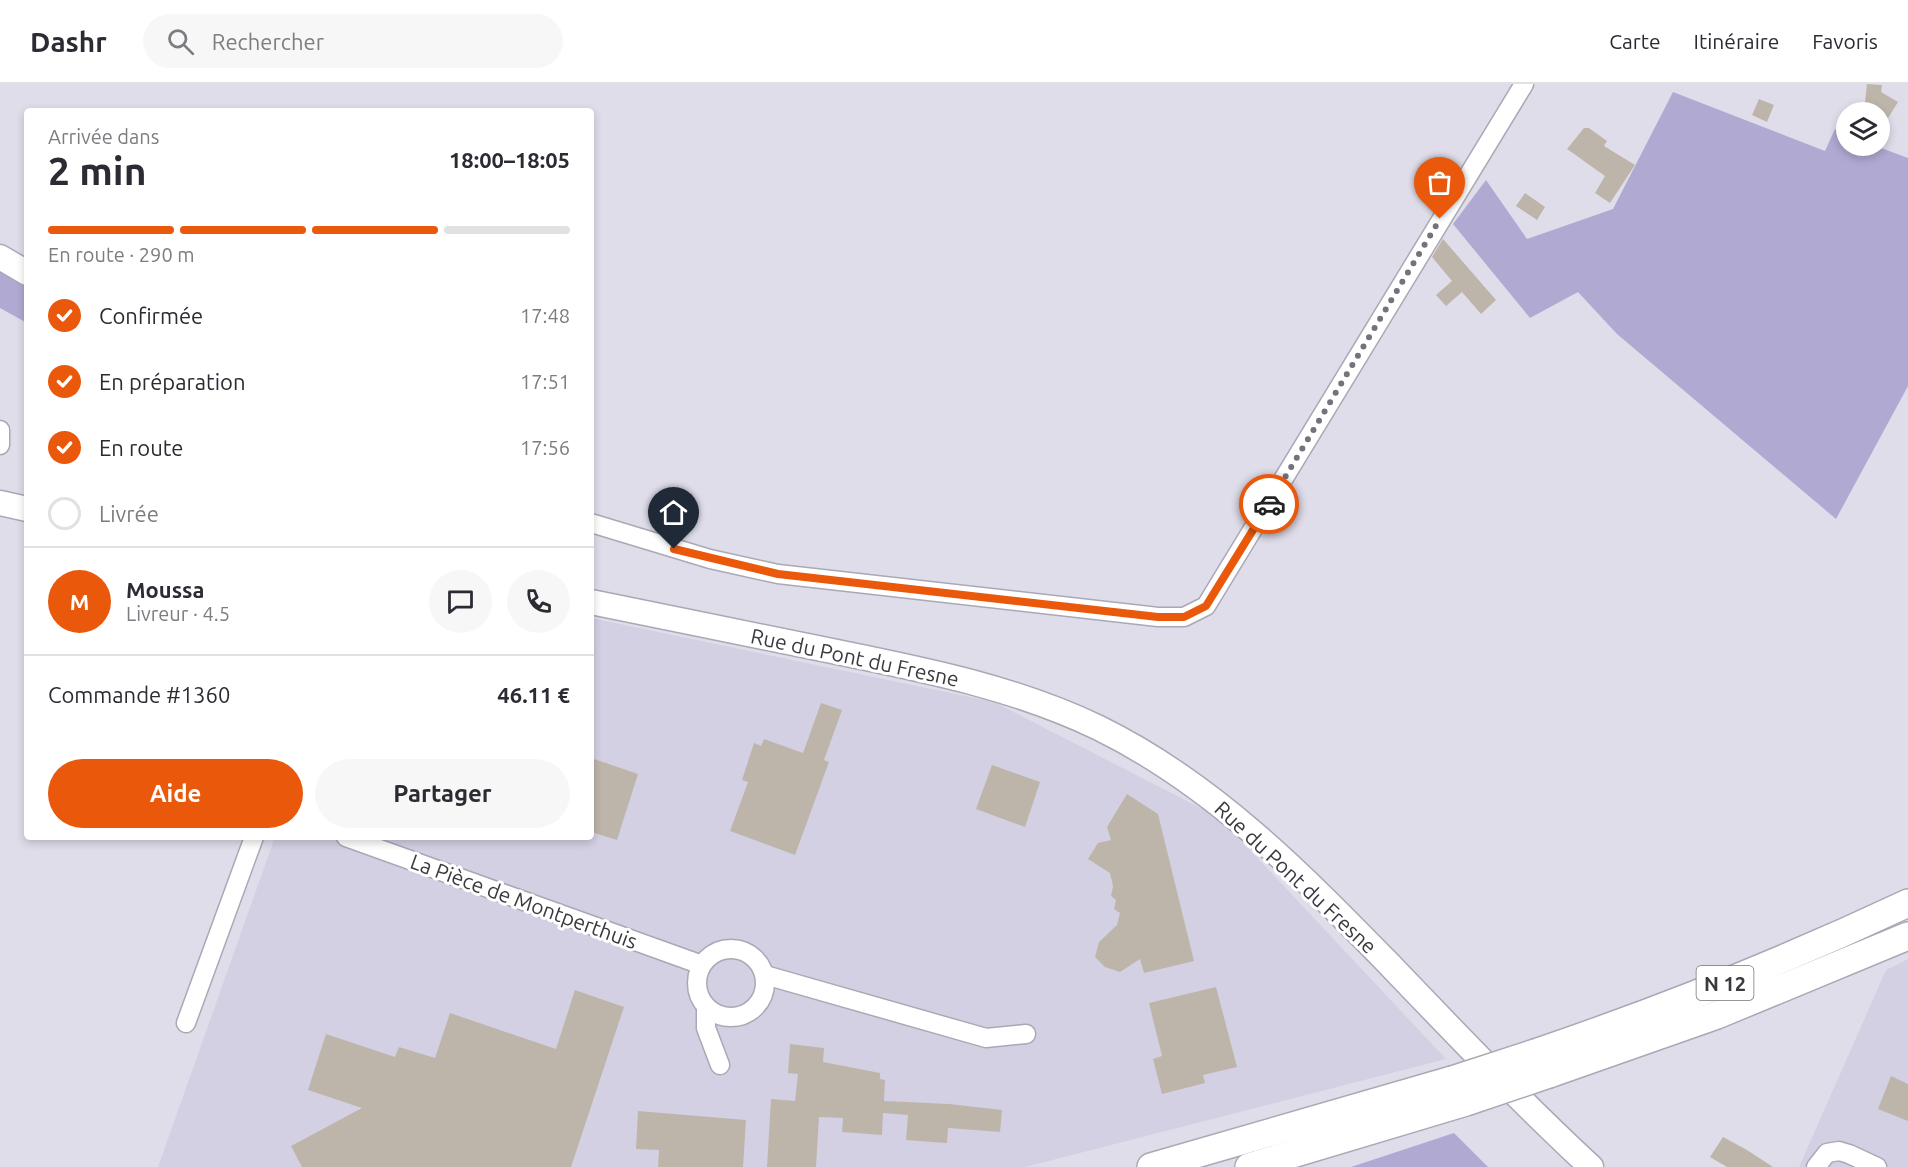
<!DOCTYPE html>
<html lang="fr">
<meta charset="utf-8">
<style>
body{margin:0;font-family:Ubuntu,sans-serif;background:#f7f7f7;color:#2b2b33;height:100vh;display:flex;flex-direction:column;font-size:22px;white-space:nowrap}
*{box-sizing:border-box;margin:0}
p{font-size:20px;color:#7c7c81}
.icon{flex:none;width:33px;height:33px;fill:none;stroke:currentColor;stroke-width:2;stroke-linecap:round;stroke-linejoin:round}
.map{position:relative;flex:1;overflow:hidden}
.side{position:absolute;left:24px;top:24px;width:570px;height:732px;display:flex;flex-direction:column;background:#fff;border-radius:6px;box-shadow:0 3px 9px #0003}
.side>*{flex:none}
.controls{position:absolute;left:1836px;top:18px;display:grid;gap:12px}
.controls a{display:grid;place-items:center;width:54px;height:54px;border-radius:50%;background:#fff;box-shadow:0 3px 9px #0003;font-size:30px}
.pin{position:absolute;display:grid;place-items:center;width:51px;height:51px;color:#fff;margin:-62px -26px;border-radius:50% 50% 50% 0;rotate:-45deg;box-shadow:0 0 6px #0007}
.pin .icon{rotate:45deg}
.courier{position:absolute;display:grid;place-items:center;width:60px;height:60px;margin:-30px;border:4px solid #ea580c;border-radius:50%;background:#fff;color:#222;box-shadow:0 2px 8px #0007}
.headline em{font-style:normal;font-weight:700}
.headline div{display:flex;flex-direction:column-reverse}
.headline{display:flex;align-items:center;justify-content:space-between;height:102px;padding:0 24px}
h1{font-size:39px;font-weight:700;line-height:45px}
.bar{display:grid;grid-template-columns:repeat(4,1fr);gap:9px 6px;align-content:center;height:72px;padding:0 24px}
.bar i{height:8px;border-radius:4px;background:#e1e1e2}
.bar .current{background:#ea580c}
.bar p{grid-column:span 4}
.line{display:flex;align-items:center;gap:15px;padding:0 24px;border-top:2px solid #e1e1e2}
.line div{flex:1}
.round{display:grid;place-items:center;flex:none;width:63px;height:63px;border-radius:32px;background:#f7f7f7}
ol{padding:0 24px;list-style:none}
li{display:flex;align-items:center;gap:18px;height:66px}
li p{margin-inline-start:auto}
li .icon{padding:6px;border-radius:50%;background:#ea580c;color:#fff;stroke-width:4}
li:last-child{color:#7c7c81}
li i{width:33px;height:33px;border:3px solid #e1e1e2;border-radius:50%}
.primary-button{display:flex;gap:12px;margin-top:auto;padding:12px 24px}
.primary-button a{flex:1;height:69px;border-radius:36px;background:#ea580c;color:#fff;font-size:24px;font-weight:700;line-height:69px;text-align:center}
.primary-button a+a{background:#f7f7f7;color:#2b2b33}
header{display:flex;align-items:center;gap:36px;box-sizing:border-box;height:84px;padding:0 30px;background:#fff;border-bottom:2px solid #e1e1e2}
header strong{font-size:28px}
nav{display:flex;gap:33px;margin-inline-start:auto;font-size:21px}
.search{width:420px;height:54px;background:#f7f7f7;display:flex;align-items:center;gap:15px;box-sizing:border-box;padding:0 21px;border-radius:33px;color:#7c7c81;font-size:22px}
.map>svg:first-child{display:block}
.built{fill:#d3d0e4}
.green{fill:#b0a9d2}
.building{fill:#beb5aa}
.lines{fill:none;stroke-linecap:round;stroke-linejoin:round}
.minor-casing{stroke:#aaa8b5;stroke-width:21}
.major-casing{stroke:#aaa8b5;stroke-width:27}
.highway-casing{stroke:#aaa8b5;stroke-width:30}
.minor{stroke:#fff;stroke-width:18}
.major{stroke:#fff;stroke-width:24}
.highway{stroke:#fff;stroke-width:27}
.highway-bridge-casing{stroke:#aaa8b5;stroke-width:30;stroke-linecap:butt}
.highway-bridge{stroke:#fff;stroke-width:27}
.done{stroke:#74727a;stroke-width:6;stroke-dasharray:0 10.8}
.route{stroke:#ea580c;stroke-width:8}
.labels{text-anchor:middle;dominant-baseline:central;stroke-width:6;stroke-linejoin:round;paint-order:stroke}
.shield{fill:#fff;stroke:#757478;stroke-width:1.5}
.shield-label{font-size:20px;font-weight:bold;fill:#3a393e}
.street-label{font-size:21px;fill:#3a393e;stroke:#fff}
</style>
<header>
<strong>Dashr</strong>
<div class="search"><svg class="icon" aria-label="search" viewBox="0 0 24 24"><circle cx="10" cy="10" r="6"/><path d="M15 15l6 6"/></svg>Rechercher</div>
<nav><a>Carte</a><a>Itinéraire</a><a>Favoris</a></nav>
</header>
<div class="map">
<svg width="1908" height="1083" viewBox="0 0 1908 1083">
<rect width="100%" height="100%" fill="#dfddea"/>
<g class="built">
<polygon points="591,534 994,618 1220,734 1446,975 1025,1083 158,1083 275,753 591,753"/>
<polygon points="1908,875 1908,1083 1799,1083 1886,886"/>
</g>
<g class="green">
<polygon points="1673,8 1825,67 1835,45 1846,50 1846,62 1876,62 1908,74 1908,302 1836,435 1617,250 1578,208 1530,234 1453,140 1486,96 1527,155 1613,125"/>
<polygon points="0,182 27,198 27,239 0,224"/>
<polygon points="1454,1049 1488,1083 1351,1083"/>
</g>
<g class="building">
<polygon points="1867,0 1882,1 1881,8 1898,18 1888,34 1880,28 1864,28"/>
<polygon points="1759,15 1774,21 1767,38 1752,31"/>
<polygon points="1584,44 1589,44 1607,57 1604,62 1635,81 1610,119 1595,109 1605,92 1567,65"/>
<polygon points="1525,109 1545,123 1537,136 1516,122"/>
<polygon points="1443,155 1496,216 1481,230 1462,208 1446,222 1436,211 1452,197 1432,173"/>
<polygon points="821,619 842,626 824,676 829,678 795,771 730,747 748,698 742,696 754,659 761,662 764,655 803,669"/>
<polygon points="591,674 638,690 617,756 591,748"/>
<polygon points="992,681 1040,698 1025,743 976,725"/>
<polygon points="1127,710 1158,730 1194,877 1144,889 1140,875 1120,888 1105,883 1095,873 1099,858 1117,841 1120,829 1114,825 1116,816 1111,812 1113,802 1110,789 1088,775 1098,759 1111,756 1107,743"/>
<polygon points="1216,903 1237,983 1203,991 1205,999 1162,1010 1153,975 1162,972 1149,919"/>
<polygon points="575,906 624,923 571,1083 302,1083 291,1062 362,1024 308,1006 326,950 395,973 399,963 435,974 450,929 556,965"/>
<polygon points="790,960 824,964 823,978 880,989 880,995 885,996 884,1017 949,1020 1002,1026 1000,1048 948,1044 947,1059 918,1057 906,1056 908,1031 883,1029 882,1051 842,1048 843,1034 819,1033 816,1083 767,1083 771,1015 795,1017 798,990 788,989"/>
<polygon points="1891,992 1908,1000 1908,1037 1878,1025"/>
<polygon points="638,1027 746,1036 743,1083 658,1083 659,1066 636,1065"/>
<polygon points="1723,1053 1747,1066 1773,1083 1727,1083 1710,1073"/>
</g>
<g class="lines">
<defs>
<g id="minor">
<polyline points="0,346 0,361"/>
<polyline points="591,439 710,475 778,490 1158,533 1184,533 1206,522 1524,0"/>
<polyline points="346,753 702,881"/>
<circle cx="731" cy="899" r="34"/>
<polyline points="765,891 986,954 1026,950"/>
<polyline points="706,923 706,944 720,981"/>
<polyline points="186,939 254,753"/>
<polyline points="1816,1083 1827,1069 1839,1067 1849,1070 1877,1083"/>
</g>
<g id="major">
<polyline points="0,173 27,189"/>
<polyline points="0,419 27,425"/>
<path d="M591 518C673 535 755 551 837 568 926 586 1016 604 1099 644 1213 700 1301 790 1389 880 1455 949 1521 1018 1591 1083"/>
</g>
<g id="highway">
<path d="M1538 968C1664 925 1787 876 1908 819"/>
<polyline points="1549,990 1717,931 1908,852"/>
<polyline points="1151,1083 1452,996"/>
<polyline points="1249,1083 1466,1018"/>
</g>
</defs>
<use href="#minor" class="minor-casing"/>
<use href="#major" class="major-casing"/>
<use href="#highway" class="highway-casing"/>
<use href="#minor" class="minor"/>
<use href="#major" class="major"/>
<use href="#highway" class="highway"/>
<defs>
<g id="highway-bridge">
<polyline points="1452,996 1538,968"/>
<polyline points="1466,1018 1549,990"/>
</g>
</defs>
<use href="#highway-bridge" class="highway-bridge-casing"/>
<use href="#highway-bridge" class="highway-bridge"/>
</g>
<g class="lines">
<polyline class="done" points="1269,420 1440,135"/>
<polyline class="route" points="674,465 778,490 1158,533 1184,533 1206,522 1269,420"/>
</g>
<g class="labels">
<rect class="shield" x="1696.5" y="882" width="57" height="34" rx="4.5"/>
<g class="shield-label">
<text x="1725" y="899">N 12</text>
</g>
<g class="street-label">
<text transform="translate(855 573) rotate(12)">Rue du Pont du Fresne</text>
<text transform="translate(1296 793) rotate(43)">Rue du Pont du Fresne</text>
<text transform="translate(524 817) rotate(20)">La Pièce de Montperthuis</text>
</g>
</g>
</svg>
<div class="controls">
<a><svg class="icon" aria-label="layers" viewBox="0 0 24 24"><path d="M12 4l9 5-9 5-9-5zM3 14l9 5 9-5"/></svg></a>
</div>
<div class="pin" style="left:1440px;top:135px;background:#ea580c"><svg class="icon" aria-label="bag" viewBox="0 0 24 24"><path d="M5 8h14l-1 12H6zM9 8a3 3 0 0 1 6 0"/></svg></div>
<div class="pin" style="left:674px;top:465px;background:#1f2937"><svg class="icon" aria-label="home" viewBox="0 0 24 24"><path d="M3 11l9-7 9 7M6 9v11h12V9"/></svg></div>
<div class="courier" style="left:1269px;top:420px"><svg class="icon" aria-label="car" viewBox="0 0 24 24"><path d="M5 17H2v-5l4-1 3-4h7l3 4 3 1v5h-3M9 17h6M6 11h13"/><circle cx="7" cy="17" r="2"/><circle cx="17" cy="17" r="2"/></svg></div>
<section class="side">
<div class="headline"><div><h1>2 min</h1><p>Arrivée dans</p></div><em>18:00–18:05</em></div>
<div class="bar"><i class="current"></i><i class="current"></i><i class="current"></i><i></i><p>En route · 290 m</p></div>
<ol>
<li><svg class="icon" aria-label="check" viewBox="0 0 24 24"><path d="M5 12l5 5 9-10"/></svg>Confirmée<p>17:48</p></li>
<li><svg class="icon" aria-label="check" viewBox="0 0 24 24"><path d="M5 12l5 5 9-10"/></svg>En préparation<p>17:51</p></li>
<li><svg class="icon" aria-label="check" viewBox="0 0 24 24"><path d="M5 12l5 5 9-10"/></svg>En route<p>17:56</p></li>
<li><i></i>Livrée</li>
</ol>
<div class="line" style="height:108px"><b class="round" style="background:#ea580c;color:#fff">M</b><div><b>Moussa</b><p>Livreur · 4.5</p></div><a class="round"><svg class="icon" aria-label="chat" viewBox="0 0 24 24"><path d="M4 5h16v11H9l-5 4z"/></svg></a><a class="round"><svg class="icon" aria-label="phone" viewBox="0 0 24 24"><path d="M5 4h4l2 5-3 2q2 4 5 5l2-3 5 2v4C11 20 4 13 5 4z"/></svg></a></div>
<div class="line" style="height:78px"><div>Commande #1360</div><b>46.11 €</b></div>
<div class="primary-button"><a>Aide</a><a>Partager</a></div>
</section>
</div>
